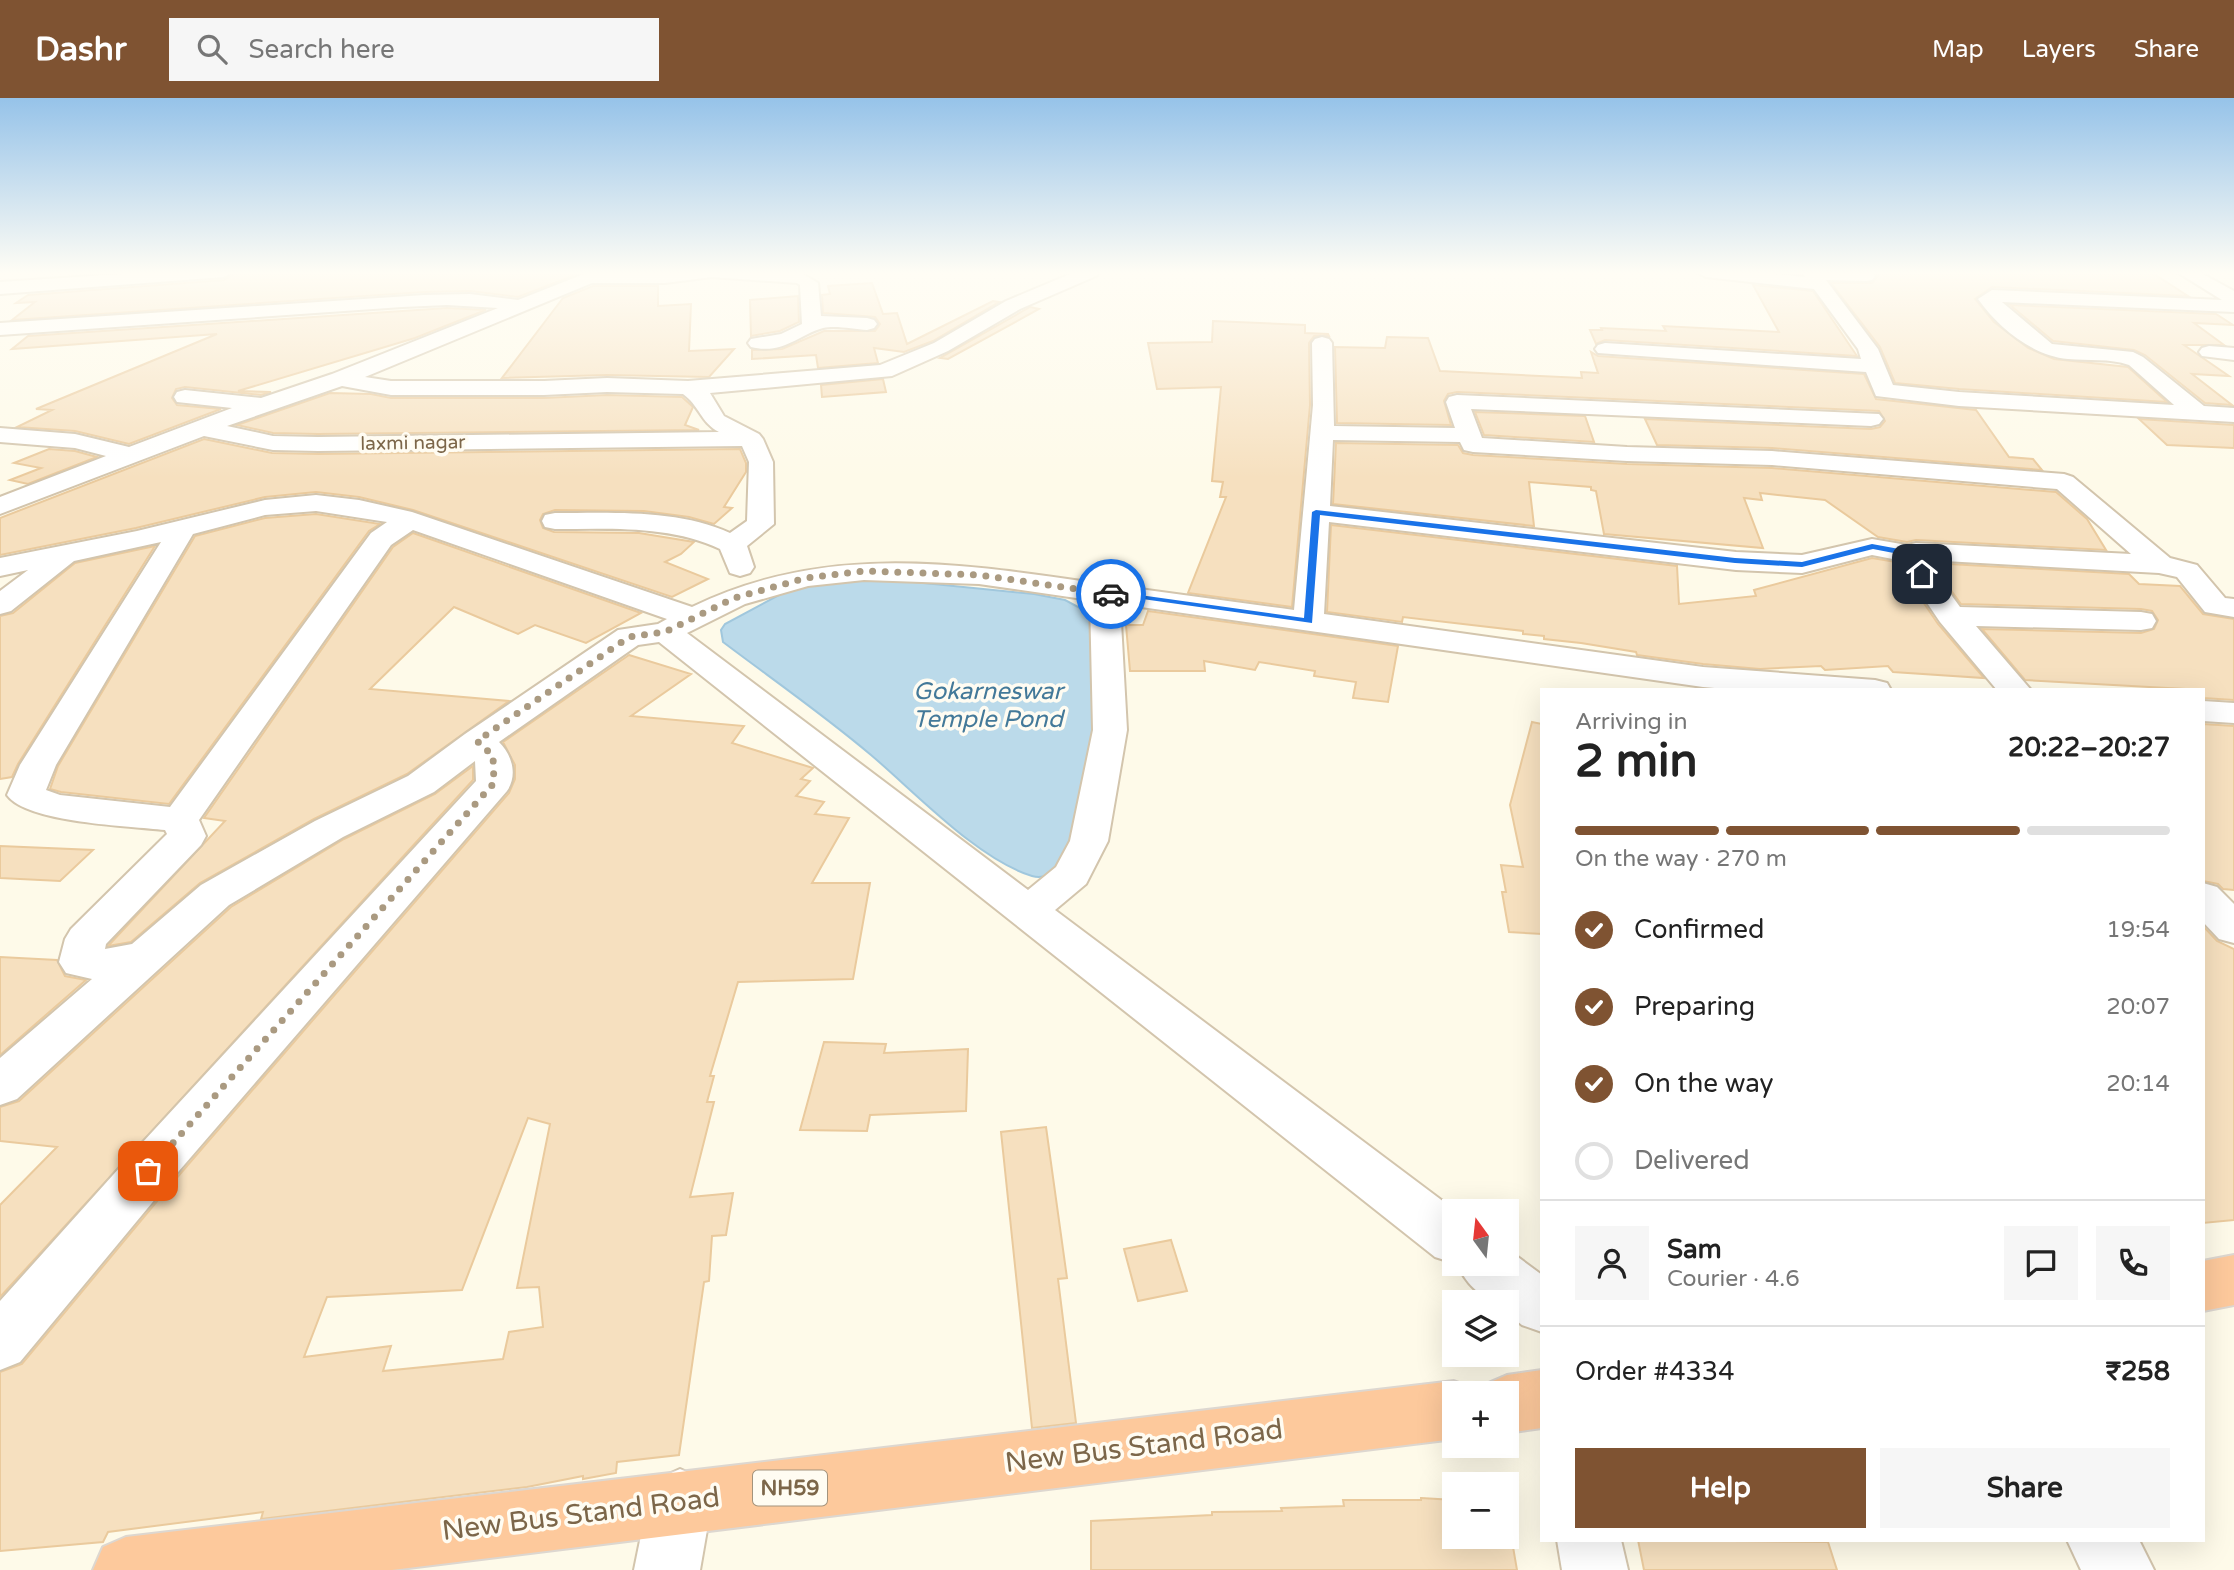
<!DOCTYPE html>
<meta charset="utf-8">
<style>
body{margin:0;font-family:"Varela Round",sans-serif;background:#f6f6f6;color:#222;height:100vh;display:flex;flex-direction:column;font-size:26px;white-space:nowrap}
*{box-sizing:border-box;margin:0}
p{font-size:23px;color:#767676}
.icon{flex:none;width:38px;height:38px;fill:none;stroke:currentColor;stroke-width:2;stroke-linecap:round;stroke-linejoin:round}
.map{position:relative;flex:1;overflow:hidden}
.drawer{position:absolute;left:1540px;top:590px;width:665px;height:854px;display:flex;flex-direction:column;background:#fff;border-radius:0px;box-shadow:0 7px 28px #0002}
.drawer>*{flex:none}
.needle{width:46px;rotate:345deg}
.tools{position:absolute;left:1442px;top:1101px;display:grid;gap:14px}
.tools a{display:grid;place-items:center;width:77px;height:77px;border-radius:0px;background:#fff;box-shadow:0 7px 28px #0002;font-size:35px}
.pin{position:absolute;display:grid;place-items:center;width:60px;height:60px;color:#fff;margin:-30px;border-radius:14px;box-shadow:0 4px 10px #0006}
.courier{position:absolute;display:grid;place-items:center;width:70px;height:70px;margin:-35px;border:5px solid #1a73e8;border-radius:50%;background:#fff;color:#222;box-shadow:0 2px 9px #0007}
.overview em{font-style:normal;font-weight:800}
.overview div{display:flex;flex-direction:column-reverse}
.overview{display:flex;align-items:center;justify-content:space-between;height:119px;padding:0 35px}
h1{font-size:46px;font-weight:800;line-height:52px}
.bar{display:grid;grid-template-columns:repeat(4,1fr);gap:10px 7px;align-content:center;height:84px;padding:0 35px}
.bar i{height:9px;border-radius:5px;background:#e0e0e0}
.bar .selected{background:#7f5332}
.bar p{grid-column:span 4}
.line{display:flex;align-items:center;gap:18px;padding:0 35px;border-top:2px solid #e0e0e0}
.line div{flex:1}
.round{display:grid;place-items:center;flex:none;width:74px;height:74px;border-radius:0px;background:#f6f6f6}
ol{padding:0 35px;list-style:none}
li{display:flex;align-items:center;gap:21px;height:77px}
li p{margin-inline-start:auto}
li .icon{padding:7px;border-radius:50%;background:#7f5332;color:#fff;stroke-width:4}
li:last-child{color:#767676}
li i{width:38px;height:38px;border:4px solid #e0e0e0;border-radius:50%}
.primary-button{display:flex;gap:14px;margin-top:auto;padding:14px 35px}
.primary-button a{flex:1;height:80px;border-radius:0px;background:#7f5332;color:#fff;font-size:28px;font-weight:800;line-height:80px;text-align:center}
.primary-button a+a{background:#f6f6f6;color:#222}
header{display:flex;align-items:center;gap:42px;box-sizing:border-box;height:98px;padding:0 35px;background:#7f5332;color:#fff}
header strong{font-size:33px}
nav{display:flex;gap:38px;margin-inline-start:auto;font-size:24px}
.search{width:490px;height:63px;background:#f6f6f6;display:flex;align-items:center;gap:18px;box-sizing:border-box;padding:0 24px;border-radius:0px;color:#767676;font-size:26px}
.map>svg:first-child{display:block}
.water{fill:#bbdaea;stroke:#a0c7dd;stroke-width:2}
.building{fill:#f6e0bf;stroke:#eaca9d;stroke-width:2;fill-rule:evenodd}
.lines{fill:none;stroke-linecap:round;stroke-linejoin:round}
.minor-casing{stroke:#d3c5ad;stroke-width:4}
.highway-casing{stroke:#ddd7d0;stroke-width:4}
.minor{fill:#fff;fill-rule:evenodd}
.highway{fill:#fdc99c;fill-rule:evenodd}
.route{fill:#1a73e8}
.done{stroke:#aa9a81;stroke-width:7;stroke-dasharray:0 12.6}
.labels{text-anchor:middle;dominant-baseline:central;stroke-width:7;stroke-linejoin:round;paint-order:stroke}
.far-street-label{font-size:19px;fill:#7c6649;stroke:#fffcf2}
.shield{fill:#fffcf2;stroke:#a3937c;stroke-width:2}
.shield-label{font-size:21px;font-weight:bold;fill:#7c6649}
.water-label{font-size:24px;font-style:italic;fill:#437999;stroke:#fffcf2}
.near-street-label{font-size:28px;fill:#7c6649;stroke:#fffcf2}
</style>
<header>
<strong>Dashr</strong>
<div class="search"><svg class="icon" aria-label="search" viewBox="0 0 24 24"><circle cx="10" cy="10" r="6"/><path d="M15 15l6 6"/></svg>Search here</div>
<nav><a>Map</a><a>Layers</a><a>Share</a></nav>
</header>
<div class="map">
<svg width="2234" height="1472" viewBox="0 0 2234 1472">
<rect width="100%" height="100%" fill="#fefae9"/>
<path class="water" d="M874 480 1034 496 1065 502 1093 517 1104 612 1064 765C1054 773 1046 782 1032 778 977 761 916 695 871 657 824 617 772 581 723 544L721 532 725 526 794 489Z"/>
<g class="building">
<polygon points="270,174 583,174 518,199 470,193 424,194 12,222 35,204 16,205 28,197 224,182 234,176"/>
<polygon points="1875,174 2151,174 2188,198 1992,189 1975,201 1994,224 2028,250 2054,261 2128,269 2167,304 1959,291 1895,285 1880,249 1831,185 1872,185 1878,178"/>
<polygon points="872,185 883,216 897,215 907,246 993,203 999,204 933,243 904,254 874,250 878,265 818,270 816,257 752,261 752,252 782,251 824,233 875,233 880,226 875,219 823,215 822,197 830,196 828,188"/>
<polygon points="1753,187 1813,193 1857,258 1605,242 1596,246 1590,232 1602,232 1601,230 1666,233 1663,228 1779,234"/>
<polygon points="593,188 658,188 658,208 691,206 689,253 734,251 709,279 607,277 502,280 563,200"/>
<polygon points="798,198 799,224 780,233 751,238 750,202"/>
<polygon points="2010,207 2216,216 2233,227 2194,225 2224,247 2184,247 2229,278 2192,276 2232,307 2205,305 2145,257 2134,252 2053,243"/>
<polygon points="1030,209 1039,211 948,261 940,260"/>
<polygon points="447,210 486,212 415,240 238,293 271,294 261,297 185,289 176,291 172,300 177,307 221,311 129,346 75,333 17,329 52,312 36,311 217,236 12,251 28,238"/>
<polygon points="1213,223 1305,227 1305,235 1328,236 1329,238 1314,238 1309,245 1310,307 1292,509 1188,495 1226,399 1220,399 1223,384 1212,383 1221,289 1157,291 1148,245 1212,244"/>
<polygon points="1387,239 1428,240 1440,273 1582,280 1581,274 1598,275 1591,254 1598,258 1864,276 1876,301 1976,312 2009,359 2033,361 2042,372 1772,350 1657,347 1645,321 1871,331 1880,329 1885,323 1879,313 1457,294 1448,296 1444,303 1451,327 1337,325 1335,249 1385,250"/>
<polygon points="883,281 886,294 822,299 821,287"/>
<polygon points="330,295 371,296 391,300 544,300 607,297 682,299 693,309 685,327 699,332 318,336 273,335 237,327"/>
<polygon points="1475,314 1585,318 1594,344 1484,337"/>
<polygon points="2139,321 2234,327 2234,350 2167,347"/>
<polygon points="204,341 272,355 318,356 740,351 746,365 746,374 724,409 732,410 714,426 689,419 644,413 555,412 543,416 540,422 543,430 554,434 639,435 694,444 681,456 665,464 708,481 672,499 413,412 359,399 316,394 265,399 136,430 0,457 0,420"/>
<polygon points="1336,345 1458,347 1463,355 1473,357 1627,366 1772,370 2056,394 2087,421 2106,452 1916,442 1907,444 1878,439 1825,402 1760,395 1762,402 1744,400 1763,450 1604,436 1596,393 1591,392 1591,389 1529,384 1534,428 1333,406"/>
<polygon points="49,351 75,353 97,359 28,386 10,382 41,370 14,365"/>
<polygon points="316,416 380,426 369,433 169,706 61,694 50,691 58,668 195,438 265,420"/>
<polygon points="1331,427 1677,468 1679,506 1756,498 1754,492 1872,460 1896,464 1938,526 1984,580 1893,574 1888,568 1825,572 1821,568 1760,571 1703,566 1637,557 1636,554 1581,545 1544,541 1544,538 1523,536 1523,533 1403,519 1402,524 1327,514"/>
<polygon points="413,435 641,515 586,545 535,527 518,536 454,509 370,591 509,603 407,676 314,721 200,785 131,844 108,848 225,723 204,720 393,449"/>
<polygon points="155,448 18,666 12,679 0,681 0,518 13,515 75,465"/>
<polygon points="1931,465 2129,476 2139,486 2180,488 2203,516 2234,521 2234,602 2203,600 2203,592 2025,582 1982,531 2141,535 2154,531 2158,522 2152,513 2141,511 1961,506"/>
<polygon points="1148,513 1398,548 1388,604 1353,600 1356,584 1314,578 1315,573 1259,564 1255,572 1204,563 1205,573 1130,573 1126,527 1143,527"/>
<path d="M629 557 691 576 631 618 744 628 732 645 813 670 801 681 810 683 796 698 824 704 815 716 849 720 812 785H870L853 881 738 884 710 978H714L707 1004H714L690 1099 733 1095 726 1137 712 1138 709 1183 704 1184 679 1357 617 1364 616 1375 583 1381V1378L527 1389 261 1421 263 1414 108 1434 103 1444 0 1453V1274L22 1266 168 1090 509 695 515 681V667L503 644ZM528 1020 550 1026 517 1190 539 1189 543 1229 509 1234 503 1261 383 1273 391 1248 304 1259 327 1199 462 1192Z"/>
<polygon points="1532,624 1542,626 1542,836 1509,834 1502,794 1506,794 1501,767 1523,769 1510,707"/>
<polygon points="2203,626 2234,628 2234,792 2223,791 2218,786 2203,783"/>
<polygon points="473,668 473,682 0,1199 0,1107 57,1049 0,1043 0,1009 19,1003 231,809 344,741 435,696"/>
<polygon points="0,748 93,752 60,783 0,780"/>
<polygon points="2203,828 2217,843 2234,851 2234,1122 2203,1125"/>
<polygon points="0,859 57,862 65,878 86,882 0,957"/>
<polygon points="824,944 886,946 884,955 968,951 966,1013 870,1017 867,1033 800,1032"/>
<polygon points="1046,1029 1067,1180 1058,1181 1076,1325 1032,1330 1001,1034"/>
<polygon points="1171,1142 1187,1193 1138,1203 1124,1151"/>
<polygon points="1421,1400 1454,1402 1454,1438 1507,1438 1507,1414 1517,1472 1091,1472 1091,1423 1212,1417 1212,1414 1282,1413 1281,1410 1344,1408 1343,1402 1421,1402"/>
<polygon points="1638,1442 1828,1444 1837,1472 1644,1472"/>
</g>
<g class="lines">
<defs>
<g id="minor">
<polygon points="153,174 233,174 224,179 0,196 0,184"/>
<path d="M589 174 801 175 818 185 821 218 867 220 874 222 877 226 874 230 867 232C854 231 835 227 823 230 798 237 783 257 751 249L748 245 751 241 781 236 802 226 800 187 797 185 712 179 665 185H592L365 279 391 283H544L607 280 688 283 880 267 934 245 1006 203 1075 174H1099L1096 178 1020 211 948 253 892 278 710 295 724 318 759 336 763 341 773 364 774 426 747 448 754 469 750 475 740 478 730 475 720 451C670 427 609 431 555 431L545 429 542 423 545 417 555 415C611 415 678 411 730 435L747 423 749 364 742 348 318 353 273 352 204 338 0 416V399L106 358 75 350 0 344V330L75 336 129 349 232 310 177 304 174 299 177 294 185 292 261 300 332 276 498 210 447 207 402 209 0 237V225L424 197 470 196 518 202ZM342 288 391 297H544L607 294 683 296C699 307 701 325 719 334L318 339 273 338 227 328Z"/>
<path d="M1697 174H1754L1805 179 1802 174H1872L1875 178 1872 182 1866 183 1826 182 1878 251 1893 287 1959 294 2174 307 2129 267C2109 260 2089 263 2068 261 2032 258 1998 229 1978 201L1992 192 2222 202 2177 174H2199L2234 193V214L2002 204 2052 246 2133 254 2143 259 2204 308 2234 310V324L1959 308 1876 298 1866 274 1598 255 1595 251 1598 247 1605 245 1861 261 1858 251 1814 191 1706 179Z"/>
<path d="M1322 239 1329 241 1332 245 1334 328 1455 330 1446 304 1449 299 1457 297 1879 316 1883 321 1879 326 1871 328 1471 311 1482 340 1627 349 1772 353 2064 376 2073 379 2170 460 2197 467 2225 500 2234 501V519L2205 514 2177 479 2159 475 1926 462 1960 509 2141 514 2152 516 2156 523 2152 530 2141 532 1976 528 2031 592H1997L1940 524 1898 462 1872 457 1802 475 1736 472 1329 424 1324 516 1703 569 1875 582 1887 585 1891 592H1738L1703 589 1120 506 1127 632 1108 743 1086 786 1055 812 1456 1113 1454 1165 1435 1159 659 544 638 547 499 644C512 657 518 677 507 693L166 1088 20 1264 0 1272V1203L130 1058 476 683 475 663 434 694 343 739 229 807 17 1001 0 1007V960L92 881 66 875 59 864 65 841 71 831 167 736 165 732C130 728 27 725 7 697L20 667 161 444 74 463 11 513 0 516V493L28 472 0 478V460L137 433 265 402 316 397 359 402 412 414 692 509C821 446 951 464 1088 484 1157 493 1225 503 1294 512L1313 307 1312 245 1315 241ZM1333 342 1460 344 1464 352 1473 354 1627 363 1772 367 2057 391 2131 456 1916 445 1907 447 1872 441 1802 457 1736 454 1330 408ZM316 413 387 424 371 435 170 709 60 697 46 692 56 667 193 436 265 417ZM413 432 667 521 658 526 618 532 465 636 408 678 315 723 201 787 132 846 105 851 106 846 201 747 206 738 199 722 391 447ZM864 482 979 486 1090 502 1093 632 1070 743 1056 769 1028 792 687 535 745 506 808 488Z"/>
<polygon points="2209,248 2234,250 2234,262 2202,258 2199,254 2202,250"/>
<polygon points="2203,603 2234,605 2234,625 2203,623"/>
<polygon points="2203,785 2217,789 2234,806 2234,845 2219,841 2203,824"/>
<path d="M1507 1151 1542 1177V1234L1522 1227 1507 1215V1204C1483 1204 1467 1187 1457 1166H1507Z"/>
<polygon points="680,1371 702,1381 712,1403 700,1472 634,1472 648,1403 658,1381"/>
<polygon points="1557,1442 1621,1442 1628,1472 1562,1472"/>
<polygon points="2067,1442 2139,1442 2154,1472 2081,1472"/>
</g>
<g id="highway">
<polygon points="2234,1157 2234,1207 2203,1213 2203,1163"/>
<polygon points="1542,1272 1542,1330 1507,1335 1507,1295 1482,1295 1486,1286 1507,1277"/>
<polygon points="1454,1283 1475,1291 1477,1295 1454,1295 1454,1341 392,1472 93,1472 103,1449 126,1439"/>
</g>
</defs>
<use href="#minor" class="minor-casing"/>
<use href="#highway" class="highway-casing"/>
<use href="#minor" class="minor"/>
<use href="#highway" class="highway"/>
</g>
<linearGradient id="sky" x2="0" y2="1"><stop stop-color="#96c3e9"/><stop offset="0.46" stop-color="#fffdf5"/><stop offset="1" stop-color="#fffdf5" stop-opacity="0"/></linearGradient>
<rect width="2234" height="380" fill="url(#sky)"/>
<polygon class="route" points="1316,412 1735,460 1802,464 1872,446 1910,453 1926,476 1919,478 1904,457 1873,451 1802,469 1735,465 1320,417 1312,525 1107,496 1111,493 1304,520 1312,414"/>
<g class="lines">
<polyline class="done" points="148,1073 494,685 493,658 477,643 629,539 665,534 734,500 806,480 864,473 979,477 1111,496"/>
</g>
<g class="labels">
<g class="far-street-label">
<text transform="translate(413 345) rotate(-1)">laxmi nagar</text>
</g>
<rect class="shield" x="753" y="1372.5" width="74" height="35" rx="5"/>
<g class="shield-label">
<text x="790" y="1390">NH59</text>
</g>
<g class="water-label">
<text x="988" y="593">Gokarneswar<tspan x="988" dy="28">Temple Pond</tspan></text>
</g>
<g class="near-street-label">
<text transform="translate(1144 1348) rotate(-7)">New Bus Stand Road</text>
<text transform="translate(581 1416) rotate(-7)">New Bus Stand Road</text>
</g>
</g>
</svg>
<div class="tools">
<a><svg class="needle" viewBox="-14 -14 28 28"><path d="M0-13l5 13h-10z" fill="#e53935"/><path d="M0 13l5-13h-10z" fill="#767676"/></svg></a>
<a><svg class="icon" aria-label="layers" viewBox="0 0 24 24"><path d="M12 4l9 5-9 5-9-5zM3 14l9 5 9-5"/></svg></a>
<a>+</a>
<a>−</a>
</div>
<div class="pin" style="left:148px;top:1073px;background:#ea580c"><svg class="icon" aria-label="bag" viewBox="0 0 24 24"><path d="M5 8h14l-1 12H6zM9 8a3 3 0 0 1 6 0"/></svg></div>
<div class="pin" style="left:1922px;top:476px;background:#1f2937"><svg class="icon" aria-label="home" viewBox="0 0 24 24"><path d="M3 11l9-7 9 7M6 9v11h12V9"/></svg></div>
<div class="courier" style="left:1111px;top:496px"><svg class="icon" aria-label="car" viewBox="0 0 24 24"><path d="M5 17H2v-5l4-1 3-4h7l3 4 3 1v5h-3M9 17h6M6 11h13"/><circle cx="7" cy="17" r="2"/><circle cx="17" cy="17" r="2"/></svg></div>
<section class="drawer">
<div class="overview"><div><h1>2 min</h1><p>Arriving in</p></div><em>20:22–20:27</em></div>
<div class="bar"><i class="selected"></i><i class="selected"></i><i class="selected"></i><i></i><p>On the way · 270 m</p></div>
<ol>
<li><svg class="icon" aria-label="check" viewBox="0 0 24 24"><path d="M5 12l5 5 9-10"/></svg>Confirmed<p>19:54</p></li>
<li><svg class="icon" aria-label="check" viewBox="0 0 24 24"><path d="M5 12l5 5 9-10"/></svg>Preparing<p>20:07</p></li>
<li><svg class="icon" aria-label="check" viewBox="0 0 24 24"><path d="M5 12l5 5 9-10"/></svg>On the way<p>20:14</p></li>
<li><i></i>Delivered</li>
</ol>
<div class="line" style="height:126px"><a class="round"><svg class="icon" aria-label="person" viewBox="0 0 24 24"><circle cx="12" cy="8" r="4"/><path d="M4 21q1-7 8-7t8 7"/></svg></a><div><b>Sam</b><p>Courier · 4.6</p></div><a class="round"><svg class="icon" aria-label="chat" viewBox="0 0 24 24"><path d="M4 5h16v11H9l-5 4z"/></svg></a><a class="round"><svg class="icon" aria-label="phone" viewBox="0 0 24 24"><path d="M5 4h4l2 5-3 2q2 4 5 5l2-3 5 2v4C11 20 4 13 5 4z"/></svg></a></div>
<div class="line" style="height:91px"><div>Order #4334</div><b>₹258</b></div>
<div class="primary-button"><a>Help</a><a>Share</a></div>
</section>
</div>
